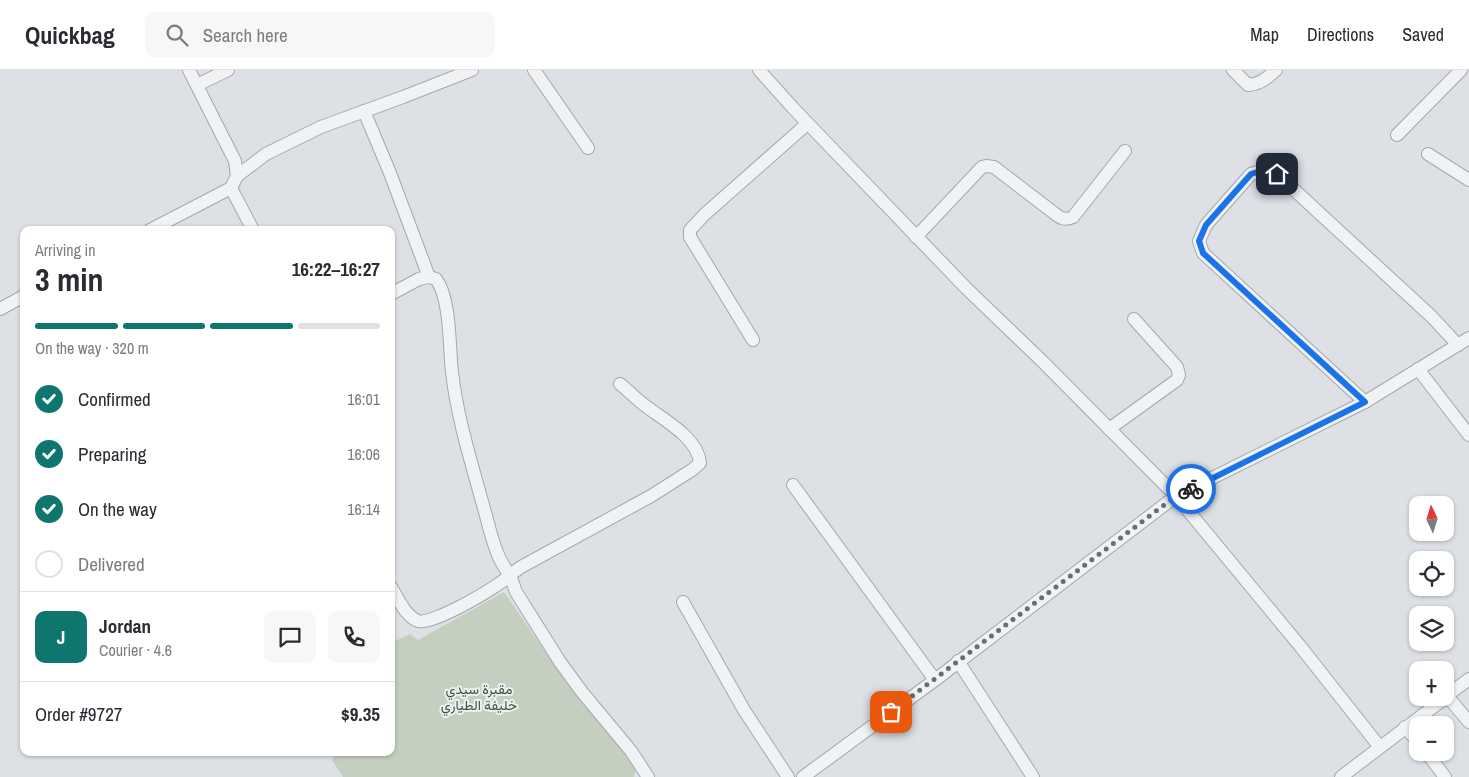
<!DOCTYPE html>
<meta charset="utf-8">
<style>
body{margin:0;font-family:"Archivo Narrow",Vazirmatn,sans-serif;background:#f7f7f7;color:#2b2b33;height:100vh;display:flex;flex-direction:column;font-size:19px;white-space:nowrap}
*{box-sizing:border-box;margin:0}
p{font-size:16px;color:#7c7c81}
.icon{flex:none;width:28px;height:28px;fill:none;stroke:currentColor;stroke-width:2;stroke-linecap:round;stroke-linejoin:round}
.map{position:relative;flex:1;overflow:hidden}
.side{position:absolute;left:20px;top:156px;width:375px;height:530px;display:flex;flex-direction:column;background:#fff;border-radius:10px;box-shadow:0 1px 4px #0004}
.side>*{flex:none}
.needle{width:32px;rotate:356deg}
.controls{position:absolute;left:1409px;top:426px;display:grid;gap:10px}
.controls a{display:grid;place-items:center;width:45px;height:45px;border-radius:10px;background:#fff;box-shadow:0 1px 4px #0004;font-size:25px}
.pin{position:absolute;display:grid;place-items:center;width:42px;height:42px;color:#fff;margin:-21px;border-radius:10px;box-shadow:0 2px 8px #0006}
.courier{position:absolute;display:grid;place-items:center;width:50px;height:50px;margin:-25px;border:4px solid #1a73e8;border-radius:50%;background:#fff;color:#222;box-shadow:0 1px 6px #0007}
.summary em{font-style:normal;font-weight:800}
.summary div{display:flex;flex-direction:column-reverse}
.summary{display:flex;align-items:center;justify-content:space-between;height:85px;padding:0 15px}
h1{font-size:32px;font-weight:800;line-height:38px}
.bar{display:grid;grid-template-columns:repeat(4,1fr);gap:8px 5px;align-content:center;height:60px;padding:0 15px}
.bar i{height:6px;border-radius:4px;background:#e1e1e2}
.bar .current{background:#0f766e}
.bar p{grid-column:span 4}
.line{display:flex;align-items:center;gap:12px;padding:0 15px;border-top:1px solid #e1e1e2}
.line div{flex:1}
.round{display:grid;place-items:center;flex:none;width:52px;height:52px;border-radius:10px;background:#f7f7f7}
ol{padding:0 15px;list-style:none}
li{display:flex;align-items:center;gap:15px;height:55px}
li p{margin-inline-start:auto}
li .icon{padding:5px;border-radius:50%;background:#0f766e;color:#fff;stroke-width:4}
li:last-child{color:#7c7c81}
li i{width:28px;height:28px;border:2px solid #e1e1e2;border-radius:50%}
header{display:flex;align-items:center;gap:30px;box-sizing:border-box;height:70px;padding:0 25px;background:#fff;border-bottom:1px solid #e1e1e2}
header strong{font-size:24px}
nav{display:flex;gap:28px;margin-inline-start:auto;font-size:18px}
.search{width:350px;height:45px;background:#f7f7f7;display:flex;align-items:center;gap:12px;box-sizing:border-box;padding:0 18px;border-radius:10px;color:#7c7c81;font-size:19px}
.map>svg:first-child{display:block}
.green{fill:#c4cfbf}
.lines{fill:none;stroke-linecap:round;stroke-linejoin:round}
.minor-casing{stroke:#a3a8af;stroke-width:14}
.minor{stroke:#f0f2f4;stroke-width:12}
.done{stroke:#676e77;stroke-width:5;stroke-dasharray:0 9}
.route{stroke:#1a73e8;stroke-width:6}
.labels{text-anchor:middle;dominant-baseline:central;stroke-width:4;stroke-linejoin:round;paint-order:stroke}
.park-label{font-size:14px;fill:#3f5537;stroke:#ecf0f3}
</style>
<header>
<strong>Quickbag</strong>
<div class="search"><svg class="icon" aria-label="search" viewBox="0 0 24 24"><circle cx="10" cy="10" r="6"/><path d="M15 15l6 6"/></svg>Search here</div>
<nav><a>Map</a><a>Directions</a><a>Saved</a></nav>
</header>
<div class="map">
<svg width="1469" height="707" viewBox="0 0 1469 707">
<rect width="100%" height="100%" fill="#dde1e6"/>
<polygon class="green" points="504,522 565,610 636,698 634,707 343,707 332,690 335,685 334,683 391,682 391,573 410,564 418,570"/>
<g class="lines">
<defs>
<g id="minor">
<polyline points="534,0 588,78"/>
<polyline points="759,0 793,38 966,218 1043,292 1176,426 1300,576 1379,676"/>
<path d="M1233 0 1248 15C1261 14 1267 8 1276 0"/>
<polyline points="197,15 228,0"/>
<polyline points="364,41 390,103 429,207"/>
<polyline points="1397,65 1461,0"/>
<polyline points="1428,84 1469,110"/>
<polyline points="237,106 266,84 321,57 403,27 472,0"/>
<polyline points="231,118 253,160"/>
<polyline points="150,160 231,118 237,106 235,91 189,0"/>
<path d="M916 167 982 97 986 96 994 97 1054 143C1060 148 1065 151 1073 147L1125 81"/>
<path d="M391 224 419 209 429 207 436 209C451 229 449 277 452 302 457 347 471 391 483 435 490 458 494 486 510 505 500 516 431 556 418 551 405 546 398 528 391 517"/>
<polyline points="0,239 24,226"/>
<polyline points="753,270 690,167 690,160 705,144 807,54"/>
<polyline points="1418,299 1469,365"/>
<path d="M620 314C629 321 637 330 647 337 664 350 698 368 700 393L692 400 651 426 521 497 510 505 516 522 560 592 582 622 631 681 648 707"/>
<polyline points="1365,332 1203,183 1199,171 1206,155 1251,104 1264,100 1277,104 1432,247 1458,275"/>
<polyline points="1109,359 1177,310 1179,305 1177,297 1134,249"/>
<polyline points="793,415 935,610"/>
<polyline points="683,532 744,640 788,707"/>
<polyline points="958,591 1033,707"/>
<polyline points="1447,626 1469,652"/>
<polyline points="1445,627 1469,609"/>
<polyline points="1405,657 1418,672"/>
<polyline points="1426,682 1445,707"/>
<polyline points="803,707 935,610 1176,426 1365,332 1469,268"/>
<polyline points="1341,707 1445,628"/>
</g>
</defs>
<use href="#minor" class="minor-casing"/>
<use href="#minor" class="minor"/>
</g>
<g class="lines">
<polyline class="done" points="891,642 1176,426 1191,419"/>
<polyline class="route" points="1191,419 1365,332 1203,183 1199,171 1206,155 1251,104 1264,100 1277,104"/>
</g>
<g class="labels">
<g class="park-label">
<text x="479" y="619">مقبرة سيدي<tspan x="479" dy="16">خليفة الطياري</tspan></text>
</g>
</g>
</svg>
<div class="controls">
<a><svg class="needle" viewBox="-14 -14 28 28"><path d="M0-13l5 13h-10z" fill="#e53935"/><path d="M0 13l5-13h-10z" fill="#7c7c81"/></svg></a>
<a><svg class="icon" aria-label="locate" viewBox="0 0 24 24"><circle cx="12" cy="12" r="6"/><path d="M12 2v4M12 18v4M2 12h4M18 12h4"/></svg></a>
<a><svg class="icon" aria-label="layers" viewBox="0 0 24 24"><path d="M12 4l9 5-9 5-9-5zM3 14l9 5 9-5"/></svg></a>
<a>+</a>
<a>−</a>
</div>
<div class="pin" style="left:891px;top:642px;background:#ea580c"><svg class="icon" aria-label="bag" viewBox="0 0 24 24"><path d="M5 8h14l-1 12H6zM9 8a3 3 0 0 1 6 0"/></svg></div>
<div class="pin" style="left:1277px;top:104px;background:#1f2937"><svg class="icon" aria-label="home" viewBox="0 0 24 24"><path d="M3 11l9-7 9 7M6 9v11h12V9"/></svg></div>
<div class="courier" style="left:1191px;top:419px"><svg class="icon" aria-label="bike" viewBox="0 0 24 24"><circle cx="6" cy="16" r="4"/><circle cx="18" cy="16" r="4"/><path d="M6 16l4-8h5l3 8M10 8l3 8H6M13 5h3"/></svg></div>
<section class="side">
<div class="summary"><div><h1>3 min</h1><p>Arriving in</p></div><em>16:22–16:27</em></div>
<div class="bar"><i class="current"></i><i class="current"></i><i class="current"></i><i></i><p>On the way · 320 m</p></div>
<ol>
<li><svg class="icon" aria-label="check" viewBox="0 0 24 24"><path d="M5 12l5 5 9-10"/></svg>Confirmed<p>16:01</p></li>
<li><svg class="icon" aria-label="check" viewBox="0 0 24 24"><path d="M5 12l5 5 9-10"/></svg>Preparing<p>16:06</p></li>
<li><svg class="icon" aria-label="check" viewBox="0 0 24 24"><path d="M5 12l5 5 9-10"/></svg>On the way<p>16:14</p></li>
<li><i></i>Delivered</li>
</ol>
<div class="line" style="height:90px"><b class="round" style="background:#0f766e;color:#fff">J</b><div><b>Jordan</b><p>Courier · 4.6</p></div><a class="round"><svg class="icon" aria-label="chat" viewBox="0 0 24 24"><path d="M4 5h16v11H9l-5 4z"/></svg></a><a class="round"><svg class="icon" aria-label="phone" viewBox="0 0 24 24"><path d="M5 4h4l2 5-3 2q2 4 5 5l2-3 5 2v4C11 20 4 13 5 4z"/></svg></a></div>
<div class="line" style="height:65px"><div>Order #9727</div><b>$9.35</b></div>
</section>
</div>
